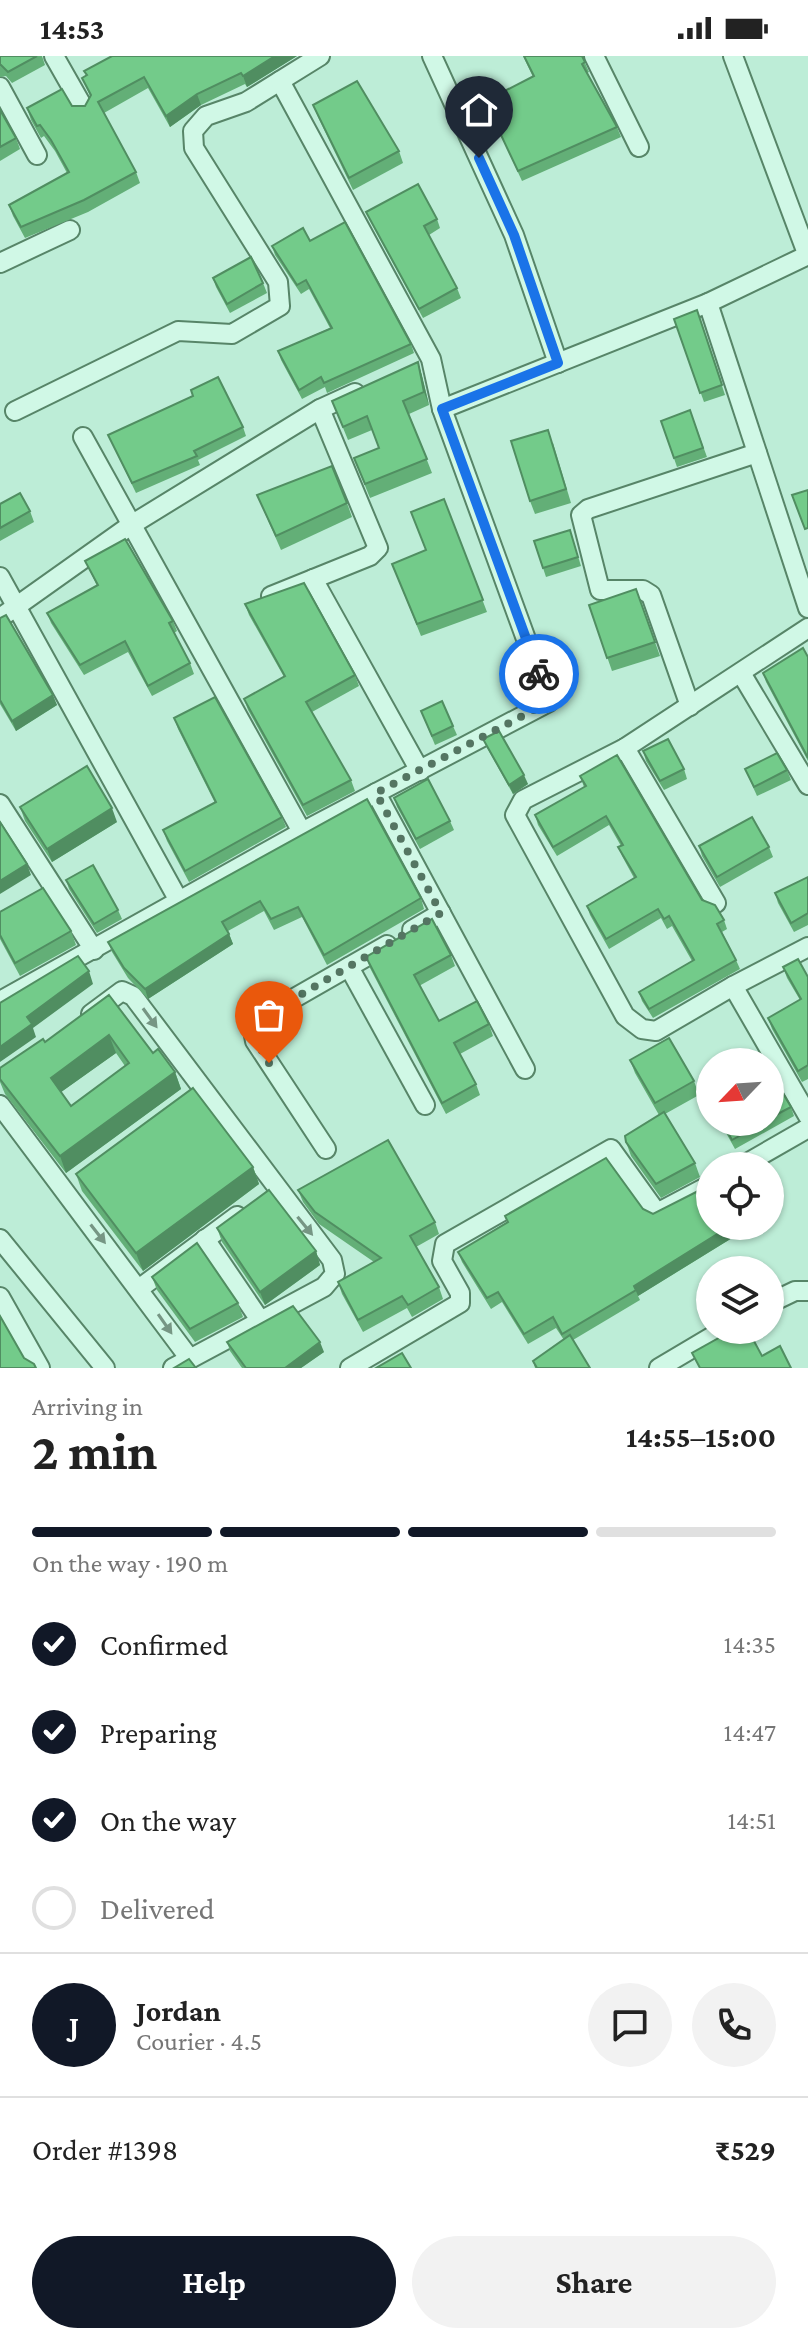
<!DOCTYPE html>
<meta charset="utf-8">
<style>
body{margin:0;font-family:"Crimson Pro",serif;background:#f2f2f2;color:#222;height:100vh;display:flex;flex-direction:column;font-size:30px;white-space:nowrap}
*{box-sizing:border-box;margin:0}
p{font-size:26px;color:#767676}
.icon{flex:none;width:44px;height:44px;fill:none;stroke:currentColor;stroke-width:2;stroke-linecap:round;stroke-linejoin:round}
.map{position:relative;height:1312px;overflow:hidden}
.details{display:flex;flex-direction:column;background:#fff;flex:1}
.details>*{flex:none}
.needle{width:52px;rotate:245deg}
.fabs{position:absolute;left:696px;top:992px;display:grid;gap:16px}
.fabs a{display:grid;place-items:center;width:88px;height:88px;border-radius:50%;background:#fff;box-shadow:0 2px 6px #0004;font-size:40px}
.pin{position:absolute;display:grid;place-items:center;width:68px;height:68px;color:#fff;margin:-82px -34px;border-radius:50% 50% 50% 0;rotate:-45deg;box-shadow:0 0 8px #0007}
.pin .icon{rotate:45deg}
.courier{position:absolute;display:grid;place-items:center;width:80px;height:80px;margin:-40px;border:6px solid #1a73e8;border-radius:50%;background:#fff;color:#222;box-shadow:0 2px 10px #0007}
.summary em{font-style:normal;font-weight:700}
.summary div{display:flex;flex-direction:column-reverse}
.summary{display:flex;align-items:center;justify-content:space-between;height:136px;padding:0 32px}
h1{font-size:52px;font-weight:700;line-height:60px}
.bar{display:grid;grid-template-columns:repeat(4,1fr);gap:12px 8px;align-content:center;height:96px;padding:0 32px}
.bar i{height:10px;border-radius:6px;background:#e0e0e0}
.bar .on{background:#111827}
.bar p{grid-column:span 4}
.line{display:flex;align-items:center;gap:20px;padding:0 32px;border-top:2px solid #e0e0e0}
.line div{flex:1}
.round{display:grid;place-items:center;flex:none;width:84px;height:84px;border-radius:42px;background:#f2f2f2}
ol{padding:0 32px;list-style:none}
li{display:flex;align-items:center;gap:24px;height:88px}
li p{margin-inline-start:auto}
li .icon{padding:8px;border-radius:50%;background:#111827;color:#fff;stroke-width:4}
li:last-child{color:#767676}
li i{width:44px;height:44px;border:4px solid #e0e0e0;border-radius:50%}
.primary-button{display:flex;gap:16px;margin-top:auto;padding:16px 32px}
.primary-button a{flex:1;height:92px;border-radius:48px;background:#111827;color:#fff;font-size:32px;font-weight:700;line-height:92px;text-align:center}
.primary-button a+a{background:#f2f2f2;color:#222}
.status{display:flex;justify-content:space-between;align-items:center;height:56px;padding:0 40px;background:#fff;direction:ltr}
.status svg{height:22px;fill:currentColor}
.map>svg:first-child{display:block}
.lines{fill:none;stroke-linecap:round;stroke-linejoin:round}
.street-casing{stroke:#578568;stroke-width:22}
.street{stroke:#d0f8e6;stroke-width:18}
.wall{fill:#63af77;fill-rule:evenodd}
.shaded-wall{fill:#508e61}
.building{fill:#73cb8a;stroke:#508e61;stroke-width:2;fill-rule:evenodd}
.oneway{fill:#769684}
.done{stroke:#547562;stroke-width:8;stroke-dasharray:0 14.4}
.route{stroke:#1a73e8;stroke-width:10}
</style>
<div class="status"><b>14:53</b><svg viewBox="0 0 49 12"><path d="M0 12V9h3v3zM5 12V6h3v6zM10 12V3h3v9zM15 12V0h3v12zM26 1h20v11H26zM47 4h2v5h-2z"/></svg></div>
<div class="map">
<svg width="808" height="1312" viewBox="0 0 808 1312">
<rect width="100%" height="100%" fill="#bdedd7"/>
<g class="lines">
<defs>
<g id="street">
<polyline points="54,0 83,51"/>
<polyline points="432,0 514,179 558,307"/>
<polyline points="594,0 639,91"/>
<polyline points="733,0 808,200"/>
<polyline points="0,31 37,99"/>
<polyline points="0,207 70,174"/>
<polyline points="708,247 808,552"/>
<polyline points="442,353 708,247 808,199"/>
<polyline points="15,355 178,275 232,278 280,250 278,226 194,92 193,75 206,60 246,46 320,0"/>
<polyline points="83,381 302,776"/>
<polyline points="0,521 179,845"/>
<polyline points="313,523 420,715"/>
<polyline points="271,540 370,500 378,492 320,353"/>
<polyline points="0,562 131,469 320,353 355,337"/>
<polyline points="808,572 625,692 523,744 515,759 625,960 642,973 656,975 733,930 808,1060"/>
<polyline points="741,617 808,729"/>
<polyline points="690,650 651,539 643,534 600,534 581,459 588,453 757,397"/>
<polyline points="625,692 716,847"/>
<polyline points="376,737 525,1013"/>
<polyline points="0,748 94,894"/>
<polyline points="412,874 441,857"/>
<polyline points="349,911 425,1049"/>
<polyline points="733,930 808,891"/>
<polyline points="0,945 302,776 549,646 442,353 431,303 280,25"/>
<polyline points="91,958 122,935 133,940 332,1204 335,1218 324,1231 173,1312"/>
<polyline points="0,1049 190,1303"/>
<polyline points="326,1093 255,985 252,969 263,960 387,889"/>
<polyline points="742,1110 808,1072"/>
<polyline points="0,1183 105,1312"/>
<polyline points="205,1183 260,1264"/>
<polyline points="140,1232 237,1160"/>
<polyline points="0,1241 40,1312"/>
<polyline points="770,1247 795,1235 808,1235"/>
<polyline points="350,1312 460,1247 460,1237 442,1205 445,1188 611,1093 657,1157 710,1129"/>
<polyline points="659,1312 723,1274"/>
</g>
</defs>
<use href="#street" class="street-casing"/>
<use href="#street" class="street"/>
</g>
<g class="wall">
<polygon points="0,0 42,0 45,9 12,27 6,20 0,21"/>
<polygon points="297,0 247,31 245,28 201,49 170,71 148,32 104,57 136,116 140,127 88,156 25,182 13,160 9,149 67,117 55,95 44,80 41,82 31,64 27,52 85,50 90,40 82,22 86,20 84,15"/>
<polygon points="523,0 582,0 589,16 587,17 617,71 621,81 522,125 485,45 533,21"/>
<polygon points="313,49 399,95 403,107 353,134 318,61"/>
<polygon points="0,54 16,82 20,93 0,105"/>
<polygon points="366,156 437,163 440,172 429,179 457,232 461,242 423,262 370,165"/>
<polygon points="310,185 411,288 414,297 327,337 325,331 302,343 281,304 278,295 330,272 309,233 301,238 275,199 272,190"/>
<polygon points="213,222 263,227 267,237 230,257 216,231"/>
<polygon points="697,254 725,339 704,346 674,263"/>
<polygon points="418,306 422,320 429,349 409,358 432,417 370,442 354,402 379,392 372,374 348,384 332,345"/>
<polygon points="690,354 707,401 677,411 661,365"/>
<polygon points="243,371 246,380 198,404 200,409 136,437 108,379"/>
<polygon points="553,387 571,447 535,458 530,445"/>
<polygon points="257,439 347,447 352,461 281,494"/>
<polygon points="444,443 487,556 421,580 392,508 425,494"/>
<polygon points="0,448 30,455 34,466 0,485"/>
<polygon points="570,474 581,510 546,521 534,485"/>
<polygon points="85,505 173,565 177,575 174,577 190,607 194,618 152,640 128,596 84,619 51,567 47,557 97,530"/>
<polygon points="636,533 660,600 612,615 589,549"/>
<polygon points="245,548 355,619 359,630 312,656 351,724 355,735 307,760 248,654 244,643 284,621 249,559"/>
<polygon points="0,562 57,649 16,675 0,648"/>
<polygon points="808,601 808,705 766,626 763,617"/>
<polygon points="421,655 453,670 457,679 435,689"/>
<polygon points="174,662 282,761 286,771 189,826 167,785 163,774 215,747 178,673"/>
<polygon points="483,683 528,728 513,738 487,692"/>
<polygon points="643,695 684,713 687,723 664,734 646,705"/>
<polygon points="745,713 787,714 791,724 757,740"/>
<polygon points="580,720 724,864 727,873 722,876 736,904 740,913 653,962 642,945 639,936 692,905 672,870 667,873 661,862 609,893 590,859 587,850 634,822 622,800 618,791 621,790 609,769 557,800 538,769 535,759 584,731"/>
<polygon points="394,742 450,765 454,774 420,793 397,751"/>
<polygon points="367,743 421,842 424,853 327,909 302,861 274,874 264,855 228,875 233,888 148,943 128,922 112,896 108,886"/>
<polygon points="20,751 117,766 52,806 25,765"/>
<polygon points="699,790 769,791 773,801 720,831 702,800"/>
<polygon points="808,821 808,869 794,876 778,847 775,837"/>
<polygon points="66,824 118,854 122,863 97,877 69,833"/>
<polygon points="0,856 71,875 76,889 20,920 0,883"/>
<polygon points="451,899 455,910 419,930 439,965 489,968 493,980 460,998 476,1028 480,1039 446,1058 370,912 366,901"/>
<polygon points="783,911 808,921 808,1023 802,1026 772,973 768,962 800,944 787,922"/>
<path d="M109 939 153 997 175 1016 181 1033 66 1117 5 1038 0 1026V1012L45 986ZM116 997 125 1010 71 1050 61 1036Z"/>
<polygon points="630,1004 694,1025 699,1039 665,1058 695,1107 700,1121 661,1142 631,1100 626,1086 659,1059 635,1017"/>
<polygon points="770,1015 791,1051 794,1060 735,1093 720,1066 770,1066"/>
<polygon points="253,1111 259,1128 143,1215 82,1135 76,1118"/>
<polygon points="298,1134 435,1166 439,1178 416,1191 439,1231 443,1243 412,1261 407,1252 363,1276 342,1238 338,1226 374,1206 319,1168 303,1146"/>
<polygon points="643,1153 653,1158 710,1170 743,1170 745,1174 638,1240 640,1244 573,1284 590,1312 535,1312 533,1305 564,1284 556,1272 528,1288 502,1246 491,1253 462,1206 458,1196 507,1166 505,1160"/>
<polygon points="217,1172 316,1195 320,1209 265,1249 222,1186"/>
<polygon points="152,1221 238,1247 243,1261 195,1286 157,1234"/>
<polygon points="227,1286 324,1296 301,1312 242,1312 230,1295"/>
</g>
<g class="shaded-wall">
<polygon points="275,0 297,0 247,31 243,20"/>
<polygon points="197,38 201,49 170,71 166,60"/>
<polygon points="418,306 422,320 429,349 424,336"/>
<polygon points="53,639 57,649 16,675 12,665"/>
<polygon points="524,719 528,728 513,738 509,729"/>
<polygon points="112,752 117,766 52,806 47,793"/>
<polygon points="27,808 31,819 0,838 0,825"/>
<polygon points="229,878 233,888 148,943 145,933"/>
<polygon points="89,915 93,928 33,972 36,981 0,1006 0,991 27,961"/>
<polygon points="109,979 116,997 57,1039 51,1022"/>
<polygon points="175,1016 181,1033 66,1117 60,1100"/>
<polygon points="253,1111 259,1128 143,1215 136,1197"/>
<polygon points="730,1170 743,1170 745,1174 638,1240 634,1230"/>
<polygon points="316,1195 320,1209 265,1249 260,1236"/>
<polygon points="320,1286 324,1296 301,1312 285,1312"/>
</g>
<g class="building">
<polygon points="0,0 37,0 8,16 1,9 0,9"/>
<polygon points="112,0 275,0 243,20 241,17 197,38 166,60 144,21 98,46 136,116 84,144 21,171 9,149 69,116 51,84 40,69 37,70 27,52 62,33 72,50 85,50 91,39 82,22 87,19 84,15"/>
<polygon points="524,0 582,0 585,6 582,8 617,71 518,115 485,45 534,20"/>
<polygon points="357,25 399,95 349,122 313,49"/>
<polygon points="0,54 16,82 0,91"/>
<polygon points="418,128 437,163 424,170 457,232 419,253 366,156"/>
<polygon points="345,166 411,288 324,327 321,321 299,334 278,295 332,272 306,224 297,229 272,190 303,172 310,185"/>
<polygon points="251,201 263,227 227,248 213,222"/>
<polygon points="697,254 722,329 700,337 674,263"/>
<polygon points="418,306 424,336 403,345 427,403 365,428 354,402 379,392 367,360 343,371 332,345"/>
<polygon points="218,321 243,371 194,395 197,400 132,427 108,379 193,340 191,334"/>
<polygon points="690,354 703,392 674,402 661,365"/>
<polygon points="548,374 566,433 530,445 511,385"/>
<polygon points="332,410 347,447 276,480 257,439"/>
<polygon points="808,434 808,472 805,473 792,439"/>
<polygon points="20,437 30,455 0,472 0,448"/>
<polygon points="444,443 483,544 417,568 392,508 426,494 411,456"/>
<polygon points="570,474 578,501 543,512 534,485"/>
<polygon points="125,483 173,565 169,567 190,607 148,630 125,585 80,609 47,557 98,529 85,505"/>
<polygon points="304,527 355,619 306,646 351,724 303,749 244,643 285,620 245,548"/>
<polygon points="636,533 655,586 607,602 589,549"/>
<polygon points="6,559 53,639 12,665 0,644 0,562"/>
<polygon points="803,592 808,601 808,702 763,617"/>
<polygon points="215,641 282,761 185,815 163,774 216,746 174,662"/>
<polygon points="442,645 453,670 432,680 421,655"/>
<polygon points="499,675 524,719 509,729 483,683"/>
<polygon points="668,683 684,713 660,725 643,695"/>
<polygon points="777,697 787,714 754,731 745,713"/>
<polygon points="617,699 702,844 715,849 724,864 717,868 736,904 649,953 639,936 694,904 669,860 664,863 658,853 606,883 587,850 636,821 618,791 623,789 606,760 553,791 535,759 586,730 580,720"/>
<polygon points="87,710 112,752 47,793 20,751"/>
<polygon points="428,723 450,765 416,783 394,742"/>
<polygon points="367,743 421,842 324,899 298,851 271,863 260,845 222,866 229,878 145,933 124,912 108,886"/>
<polygon points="752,761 769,791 717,821 699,790"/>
<polygon points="0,766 27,808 0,825"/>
<polygon points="93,809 118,854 94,868 66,824"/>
<polygon points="808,821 808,857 791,867 775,837"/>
<polygon points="43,832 71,875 15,907 0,879 0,856"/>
<polygon points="432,863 451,899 414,919 439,965 477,945 489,968 454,987 476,1028 442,1047 366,901"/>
<polygon points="78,900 89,915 27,961 32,968 0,991 0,947"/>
<polygon points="798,903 808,921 808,1009 798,1015 768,962 801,943 783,911"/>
<path d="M109 939 153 997 158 993 175 1016 60 1100 0 1023V1012L43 983 45 986ZM109 979 129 1007 71 1050 51 1022Z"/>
<polygon points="669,982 694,1025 655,1047 630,1004"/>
<polygon points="770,1015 791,1051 770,1062"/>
<polygon points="710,1031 710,1045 704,1034"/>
<polygon points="193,1032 253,1111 136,1197 76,1118"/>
<polygon points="664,1056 695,1107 656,1128 626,1086 625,1080"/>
<polygon points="722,1066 764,1066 732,1084"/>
<polygon points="388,1084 435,1166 410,1180 439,1231 408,1249 402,1240 358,1264 338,1226 381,1202 315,1156 298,1134"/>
<polygon points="606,1102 643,1153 653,1158 710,1129 710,1170 730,1170 634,1230 636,1234 562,1278 553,1261 524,1278 498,1236 487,1242 458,1196 508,1166 505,1160"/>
<polygon points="269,1134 316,1195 260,1236 217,1172"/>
<polygon points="197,1187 238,1247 190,1273 152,1221"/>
<polygon points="293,1250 320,1286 285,1312 246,1312 227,1286"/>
<polygon points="0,1260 24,1302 34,1308 36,1312 0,1312"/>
<polygon points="733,1274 748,1274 762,1300 780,1290 791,1312 700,1312 692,1297"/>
<polygon points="570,1279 590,1312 537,1312 533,1305"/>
<polygon points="402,1297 411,1312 376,1312"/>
<polygon points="189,1303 196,1312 174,1312"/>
</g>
<defs><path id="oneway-solid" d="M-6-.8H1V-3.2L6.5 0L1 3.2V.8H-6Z" transform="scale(2)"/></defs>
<g class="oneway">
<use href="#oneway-solid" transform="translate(150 962) rotate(54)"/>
<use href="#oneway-solid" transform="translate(305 1170) rotate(51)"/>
<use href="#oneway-solid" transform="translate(98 1178) rotate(52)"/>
<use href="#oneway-solid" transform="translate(165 1268) rotate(55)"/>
</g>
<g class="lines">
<polyline class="done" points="269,1007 252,977 257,964 441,857 376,737 549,646 539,618"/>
<polyline class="route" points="479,102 514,179 558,307 442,353 539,618"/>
</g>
</svg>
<div class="fabs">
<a><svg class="needle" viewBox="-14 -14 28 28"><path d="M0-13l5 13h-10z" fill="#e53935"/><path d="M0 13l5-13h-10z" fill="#767676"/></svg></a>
<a><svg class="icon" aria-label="locate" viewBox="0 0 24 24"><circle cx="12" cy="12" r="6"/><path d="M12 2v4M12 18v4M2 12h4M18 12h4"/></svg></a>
<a><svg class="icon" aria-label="layers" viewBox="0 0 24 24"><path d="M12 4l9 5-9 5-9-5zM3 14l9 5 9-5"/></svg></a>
</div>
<div class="pin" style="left:269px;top:1007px;background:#ea580c"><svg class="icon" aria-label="bag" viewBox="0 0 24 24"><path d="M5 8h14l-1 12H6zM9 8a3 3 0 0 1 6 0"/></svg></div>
<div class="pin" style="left:479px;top:102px;background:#1f2937"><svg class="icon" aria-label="home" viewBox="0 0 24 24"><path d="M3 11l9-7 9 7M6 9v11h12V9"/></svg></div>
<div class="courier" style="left:539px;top:618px"><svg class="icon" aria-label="bike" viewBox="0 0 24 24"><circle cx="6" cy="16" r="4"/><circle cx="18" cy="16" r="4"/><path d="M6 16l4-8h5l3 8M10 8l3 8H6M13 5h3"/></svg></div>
</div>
<section class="details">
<div class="summary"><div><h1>2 min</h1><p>Arriving in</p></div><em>14:55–15:00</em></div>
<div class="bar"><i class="on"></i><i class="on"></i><i class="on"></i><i></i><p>On the way · 190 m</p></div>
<ol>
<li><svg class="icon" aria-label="check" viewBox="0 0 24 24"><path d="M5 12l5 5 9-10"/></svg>Confirmed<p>14:35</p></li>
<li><svg class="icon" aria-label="check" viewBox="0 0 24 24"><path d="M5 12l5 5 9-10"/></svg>Preparing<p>14:47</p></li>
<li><svg class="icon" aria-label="check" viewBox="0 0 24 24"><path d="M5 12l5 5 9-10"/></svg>On the way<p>14:51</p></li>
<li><i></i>Delivered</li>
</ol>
<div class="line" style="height:144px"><b class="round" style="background:#111827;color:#fff">J</b><div><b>Jordan</b><p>Courier · 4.5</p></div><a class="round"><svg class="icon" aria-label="chat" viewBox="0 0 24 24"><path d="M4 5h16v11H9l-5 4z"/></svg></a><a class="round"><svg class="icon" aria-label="phone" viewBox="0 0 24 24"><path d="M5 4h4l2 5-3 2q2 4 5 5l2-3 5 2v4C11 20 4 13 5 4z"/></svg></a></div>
<div class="line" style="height:104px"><div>Order #1398</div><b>₹529</b></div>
<div class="primary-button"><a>Help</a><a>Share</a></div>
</section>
